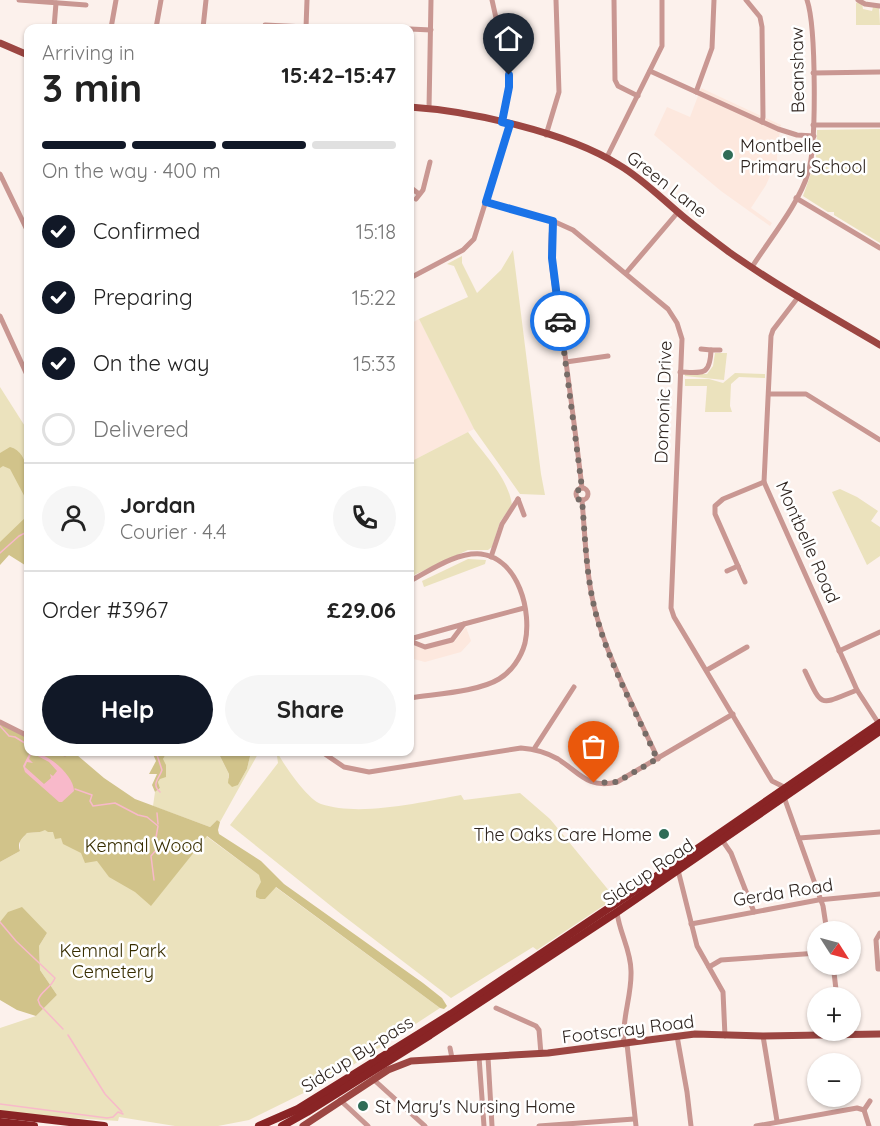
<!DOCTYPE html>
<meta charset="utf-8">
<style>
body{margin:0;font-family:Quicksand,sans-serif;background:#f6f6f6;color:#222;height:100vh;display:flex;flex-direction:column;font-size:22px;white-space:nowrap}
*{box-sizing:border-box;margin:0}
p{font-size:20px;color:#767676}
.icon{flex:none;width:33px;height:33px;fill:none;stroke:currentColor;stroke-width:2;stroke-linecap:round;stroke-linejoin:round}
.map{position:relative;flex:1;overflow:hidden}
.details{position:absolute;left:24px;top:24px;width:390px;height:732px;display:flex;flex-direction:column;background:#fff;border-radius:12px;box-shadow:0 2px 4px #0004}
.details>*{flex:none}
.needle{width:39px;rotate:126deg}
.controls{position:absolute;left:807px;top:921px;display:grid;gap:12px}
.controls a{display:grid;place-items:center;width:54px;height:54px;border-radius:50%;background:#fff;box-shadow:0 2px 4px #0004;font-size:30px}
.pin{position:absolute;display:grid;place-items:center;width:51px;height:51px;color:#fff;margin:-62px -26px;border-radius:50% 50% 50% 0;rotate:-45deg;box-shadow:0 0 6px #0007}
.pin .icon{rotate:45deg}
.courier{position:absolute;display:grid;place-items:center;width:60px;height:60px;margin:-30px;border:4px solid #1a73e8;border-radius:50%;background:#fff;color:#222;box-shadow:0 2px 8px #0007}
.headline em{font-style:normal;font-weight:700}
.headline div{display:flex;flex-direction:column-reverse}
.headline{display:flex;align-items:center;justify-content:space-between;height:102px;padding:0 18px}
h1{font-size:39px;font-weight:700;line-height:45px}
.bar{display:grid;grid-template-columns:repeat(4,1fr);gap:9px 6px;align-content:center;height:72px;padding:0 18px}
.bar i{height:8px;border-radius:4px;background:#e0e0e0}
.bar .current{background:#111827}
.bar p{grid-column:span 4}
.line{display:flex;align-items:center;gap:15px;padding:0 18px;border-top:2px solid #e0e0e0}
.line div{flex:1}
.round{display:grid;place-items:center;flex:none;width:63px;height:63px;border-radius:32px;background:#f6f6f6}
ol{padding:0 18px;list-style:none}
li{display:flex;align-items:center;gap:18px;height:66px}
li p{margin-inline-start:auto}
li .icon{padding:6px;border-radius:50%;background:#111827;color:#fff;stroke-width:4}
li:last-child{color:#767676}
li i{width:33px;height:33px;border:3px solid #e0e0e0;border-radius:50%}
.cta{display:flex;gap:12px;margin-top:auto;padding:12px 18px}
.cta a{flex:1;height:69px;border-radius:36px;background:#111827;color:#fff;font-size:24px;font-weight:700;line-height:69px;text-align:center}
.cta a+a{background:#f6f6f6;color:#222}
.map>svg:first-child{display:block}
.built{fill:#fde8de}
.green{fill:#ebe2bd}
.forest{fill:#d1c38a}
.water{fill:#f8b9ca;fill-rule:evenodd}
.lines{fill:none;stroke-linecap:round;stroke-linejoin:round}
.stream{stroke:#f8b9ca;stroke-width:1.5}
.minor{stroke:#c99792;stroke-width:5}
.major{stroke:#9c4642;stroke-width:7}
.highway{stroke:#892425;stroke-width:8}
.done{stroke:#766c67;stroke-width:6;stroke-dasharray:0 10.8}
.route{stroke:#1a73e8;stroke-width:8}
.poi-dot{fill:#306c57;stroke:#fff;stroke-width:2}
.labels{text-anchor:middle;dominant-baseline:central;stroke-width:5;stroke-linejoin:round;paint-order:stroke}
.street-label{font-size:18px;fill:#2e241f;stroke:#fff}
.poi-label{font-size:18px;fill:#2e241f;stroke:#fff;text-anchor:start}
.park-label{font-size:18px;fill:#372d00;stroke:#fff}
</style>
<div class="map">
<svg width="880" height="1126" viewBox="0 0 880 1126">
<rect width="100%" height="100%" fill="#fcf1ec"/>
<g class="built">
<polygon points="701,88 781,125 777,150 777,160 766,185 751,208 772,223 770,226 721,191 654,135 667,107 690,117"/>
<polygon points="419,319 474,429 410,462 410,324"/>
<polygon points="466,627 471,641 461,652 425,662 410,658 410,643 423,649 455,641"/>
</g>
<g class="green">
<polygon points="859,2 862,4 863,9 872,11 873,7 879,8 880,25 856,25 856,3"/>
<polygon points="880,129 880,243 834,215 834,212 828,212 803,196 816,159 817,130"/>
<polygon points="513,250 541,474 545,495 520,494 474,429 419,319 468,297 454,266 447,264 462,256 462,263 477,293 501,270"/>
<polygon points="715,353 727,353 724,380 685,376 685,374 707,374 713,366"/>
<polygon points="735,373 765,374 765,378 739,377 731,384 730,406 732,412 705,412 707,386 685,386 685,379 709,379 723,383"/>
<polygon points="0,387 28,431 28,524 0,551"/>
<path d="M468 432C484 455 508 477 512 505L500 522 492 547 488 550H468L410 577V462Z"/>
<polygon points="840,489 857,497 878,511 871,521 880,527 880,556 867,565 832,492"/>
<polygon points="468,559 486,560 485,564 424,587 422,581"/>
<path d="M161 752H186L187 755C197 756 206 752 218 752L229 774 228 778 238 785 247 769 251 752H259L220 822 217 820 210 827 153 806 155 792 160 788 158 782C164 771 163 772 163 759L166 754Z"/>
<path d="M273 752H277C284 765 307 799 321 804 360 817 422 802 461 795L464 800 520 793 550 819 615 898 537 950 533 947 451 998 341 914 230 825 278 763 277 756Z"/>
<polygon points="44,829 54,832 61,838 206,836 440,1008 330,1080 249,1120 218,1126 175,1126 119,1117 118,1121 0,1113 0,1028 36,1016 57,995 40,970 39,946 47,933 0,922 0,862 20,851 20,841 27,833 40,832"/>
</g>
<g class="forest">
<path d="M10 447C31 452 29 487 28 503L10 469 3 466 0 468V453Z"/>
<polygon points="28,515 28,567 9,555 0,565 0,542"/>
<path d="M0 723 28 733V752H79L77 755 104 778 135 799 210 827 217 820 220 822 218 830 219 834 261 861 284 884 423 983 442 998 447 1006 444 1009 440 1008 276 887 265 899H260L256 897V891L261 882 259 875 207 836 151 906 135 892 109 877 97 861 85 863 81 853 63 844 61 838 55 839 53 832H48L45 830 40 832 27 833C21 840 17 842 20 851L0 862Z"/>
<polygon points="152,752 166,754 163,759 166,765 166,777 160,779 158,782 160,788 155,792 152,785 157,774 149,774 156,761"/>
<polygon points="218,752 251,752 247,769 238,785 232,787 228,783 229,774"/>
<polygon points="22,907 47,933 39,946 40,970 57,995 36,1016 17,1010 0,1000 0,922 8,912"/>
</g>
<path class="water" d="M30 752C46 751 74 775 74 791L62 802H59L25 772 23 766ZM32 753 49 762 57 771 53 776 50 774 51 778 44 784 25 767 27 762 33 763 29 759Z"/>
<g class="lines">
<g class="stream">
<polyline points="0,553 19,536 27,532 28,529"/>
<polyline points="0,726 9,736 15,737 28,745"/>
<path d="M156 752 162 770C159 779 151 784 160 792"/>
<polyline points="75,789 92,795 90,801 93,806 115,803 138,815 147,817 158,826 155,843 157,849 151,856 154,880"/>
<polyline points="157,813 158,824"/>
<path d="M0 922 16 941 55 978C51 988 41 991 38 1000L40 1005 63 1029"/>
<polyline points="68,1035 105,1094 122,1112"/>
<polyline points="0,1104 107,1118 113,1117 118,1112 123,1114"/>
</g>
<g class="minor">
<polyline points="19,0 86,5"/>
<polyline points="492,0 510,81 502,122"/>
<polyline points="614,0 615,80 618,86 638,96"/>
<polyline points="746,0 760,17 762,27 763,117 762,122"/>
<polyline points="858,0 865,4 880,6"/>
<polyline points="265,25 306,27"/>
<polyline points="54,28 56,3"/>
<polyline points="111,28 116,0"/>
<polyline points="156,28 161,0"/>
<polyline points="203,28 206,0"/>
<polyline points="306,28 307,0"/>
<polyline points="338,28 368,28"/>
<polyline points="410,29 431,30"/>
<polyline points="650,71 778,129 797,135 814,136"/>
<polyline points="813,73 880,72"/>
<polyline points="696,92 712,48 714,0"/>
<polyline points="429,109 431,0"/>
<polyline points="813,125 880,125"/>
<polyline points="546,135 559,92 556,0"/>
<polyline points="607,157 662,46 662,0"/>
<polyline points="0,174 28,232"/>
<polyline points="410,187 419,194"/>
<polyline points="796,198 880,248"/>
<polyline points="416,199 423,190 430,162"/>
<polyline points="486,202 553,221 573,230 668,309 677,323 682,339 671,608 674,617 772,781 786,788"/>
<path d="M553 221C546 257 557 297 562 332 569 384 576 436 582 488"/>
<path d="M752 267C769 240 799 204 808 173 817 146 816 26 807 0"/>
<polyline points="626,273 678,212"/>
<polyline points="410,278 463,250 474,239 510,124"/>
<polyline points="799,296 773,330 771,336 764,482 857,690 879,724"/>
<polyline points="0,316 28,377"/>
<polyline points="701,349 711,350"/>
<polyline points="566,362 608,356"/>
<path d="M680 372C703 373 710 376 711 350H720"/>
<polyline points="769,394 806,394 880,440"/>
<circle cx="582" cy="494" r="6"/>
<polyline points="518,499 524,515"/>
<path d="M582 500C585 535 586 572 594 606 607 659 635 709 658 759"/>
<polyline points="491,557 502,524 518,499"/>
<polyline points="727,571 738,566"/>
<path d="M410 581C431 570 456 552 481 554 519 559 532 612 525 643 521 658 511 672 499 679 478 692 434 694 410 698"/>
<polyline points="745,582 715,514 715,506 723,499 764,482"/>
<polyline points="464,624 524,608"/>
<polyline points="410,639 464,624 452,640 425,647 410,641"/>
<polyline points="839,651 880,632"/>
<polyline points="707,670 747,647"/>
<path d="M805 671C823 709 819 705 857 690"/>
<polyline points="0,722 28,736"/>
<polyline points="534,749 574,687"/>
<polyline points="61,752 65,754"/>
<path d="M322 752 344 767 369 772 521 748C534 749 546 752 558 759 580 773 587 789 617 782L733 714"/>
<polyline points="784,797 823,906 827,932"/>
<polyline points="799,838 880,832"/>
<polyline points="722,840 731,853 754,912"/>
<polyline points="678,870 697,946 723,992 725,1036"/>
<path d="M617 912C619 932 631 950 631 971 632 996 621 1020 624 1045"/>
<polyline points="691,924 818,900 880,894"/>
<polyline points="880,933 876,940 878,969 880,969"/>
<polyline points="833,964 837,998"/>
<polyline points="709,967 721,960 818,953"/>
<polyline points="496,1008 536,1026 539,1030 541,1054"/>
<polyline points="677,1036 687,1092 691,1126"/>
<polyline points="763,1036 777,1121"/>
<polyline points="627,1044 636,1126"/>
<polyline points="450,1048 452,1058"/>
<polyline points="479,1057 484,1126"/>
<polyline points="488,1057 492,1126"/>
<polyline points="373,1079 425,1126"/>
<polyline points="340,1100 368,1126"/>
<polyline points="864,1110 869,1126"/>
<polyline points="864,1110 870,1101"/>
<polyline points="539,1126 634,1119"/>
<polyline points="756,1126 857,1108 864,1110"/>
</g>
<g class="major">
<polyline points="0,43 28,55"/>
<path d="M410 107C470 111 567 132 619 165 641 178 659 196 679 213 695 227 712 239 729 252 777 286 829 315 880 345"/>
<polyline points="303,1126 388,1070 411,1061 548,1053 695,1034 763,1036 880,1034"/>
</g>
<g class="highway">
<polyline points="0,1114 104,1126"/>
<polyline points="0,1122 34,1126"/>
<polyline points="259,1126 298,1109 451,1014 694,851 880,723"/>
<polyline points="282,1126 307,1112 430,1035 617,912 880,731"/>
</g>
</g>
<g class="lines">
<path class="done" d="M560 321 582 488 577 491 576 495 579 500H582C585 535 586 572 594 606 606 659 635 709 657 759L617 782 594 783"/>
<polyline class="route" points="509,75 509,87 502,122 510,124 486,202 553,221 552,258 560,321"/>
</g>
<g class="poi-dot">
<circle cx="728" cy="155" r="6"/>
<circle cx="664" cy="834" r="6"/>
<circle cx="363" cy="1106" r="6"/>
</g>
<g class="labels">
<g class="street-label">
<text transform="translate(797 70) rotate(-91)">Beanshaw</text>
<text transform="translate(667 184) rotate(38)">Green Lane</text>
<text transform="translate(663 402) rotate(-88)">Domonic Drive</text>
<text transform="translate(808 542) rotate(66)">Montbelle Road</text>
<text transform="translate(648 872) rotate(-34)">Sidcup Road</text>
<text transform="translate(783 892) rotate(-9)">Gerda Road</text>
<text transform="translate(628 1029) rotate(-7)">Footscray Road</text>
<text transform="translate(357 1054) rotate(-32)">Sidcup By-pass</text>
</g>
<g class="poi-label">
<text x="740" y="145">Montbelle<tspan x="740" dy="21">Primary School</tspan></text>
<text x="652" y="834" text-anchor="end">The Oaks Care Home</text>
<text x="375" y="1106">St Mary's Nursing Home</text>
</g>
<g class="park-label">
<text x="144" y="845">Kemnal Wood</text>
<text x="113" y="950">Kemnal Park<tspan x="113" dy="21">Cemetery</tspan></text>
</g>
</g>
</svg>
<div class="controls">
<a><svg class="needle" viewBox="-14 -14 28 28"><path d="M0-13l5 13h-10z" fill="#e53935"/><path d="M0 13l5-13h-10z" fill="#767676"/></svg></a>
<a>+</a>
<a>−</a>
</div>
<div class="pin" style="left:594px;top:783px;background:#ea580c"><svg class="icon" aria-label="bag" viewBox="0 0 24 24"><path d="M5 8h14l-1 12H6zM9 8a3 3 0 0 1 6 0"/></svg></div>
<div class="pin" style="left:509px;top:75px;background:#1f2937"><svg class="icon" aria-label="home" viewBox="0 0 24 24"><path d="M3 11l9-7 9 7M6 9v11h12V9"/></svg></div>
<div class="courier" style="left:560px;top:321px"><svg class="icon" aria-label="car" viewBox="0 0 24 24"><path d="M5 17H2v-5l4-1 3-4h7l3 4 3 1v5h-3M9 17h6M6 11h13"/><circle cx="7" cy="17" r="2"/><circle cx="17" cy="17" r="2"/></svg></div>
<section class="details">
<div class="headline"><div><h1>3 min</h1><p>Arriving in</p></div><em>15:42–15:47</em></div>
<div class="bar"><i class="current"></i><i class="current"></i><i class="current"></i><i></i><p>On the way · 400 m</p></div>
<ol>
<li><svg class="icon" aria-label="check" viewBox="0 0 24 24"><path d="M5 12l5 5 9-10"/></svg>Confirmed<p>15:18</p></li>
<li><svg class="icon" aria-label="check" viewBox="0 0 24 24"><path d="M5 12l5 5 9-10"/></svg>Preparing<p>15:22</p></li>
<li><svg class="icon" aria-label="check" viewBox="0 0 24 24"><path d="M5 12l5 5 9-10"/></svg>On the way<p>15:33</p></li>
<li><i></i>Delivered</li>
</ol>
<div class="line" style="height:108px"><a class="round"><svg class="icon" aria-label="person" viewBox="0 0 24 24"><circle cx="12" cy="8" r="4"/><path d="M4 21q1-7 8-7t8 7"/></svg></a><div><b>Jordan</b><p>Courier · 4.4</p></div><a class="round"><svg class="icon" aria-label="phone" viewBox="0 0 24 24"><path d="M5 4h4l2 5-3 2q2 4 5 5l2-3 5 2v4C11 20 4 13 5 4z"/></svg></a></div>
<div class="line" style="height:78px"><div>Order #3967</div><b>£29.06</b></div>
<div class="cta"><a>Help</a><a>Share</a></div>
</section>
</div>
